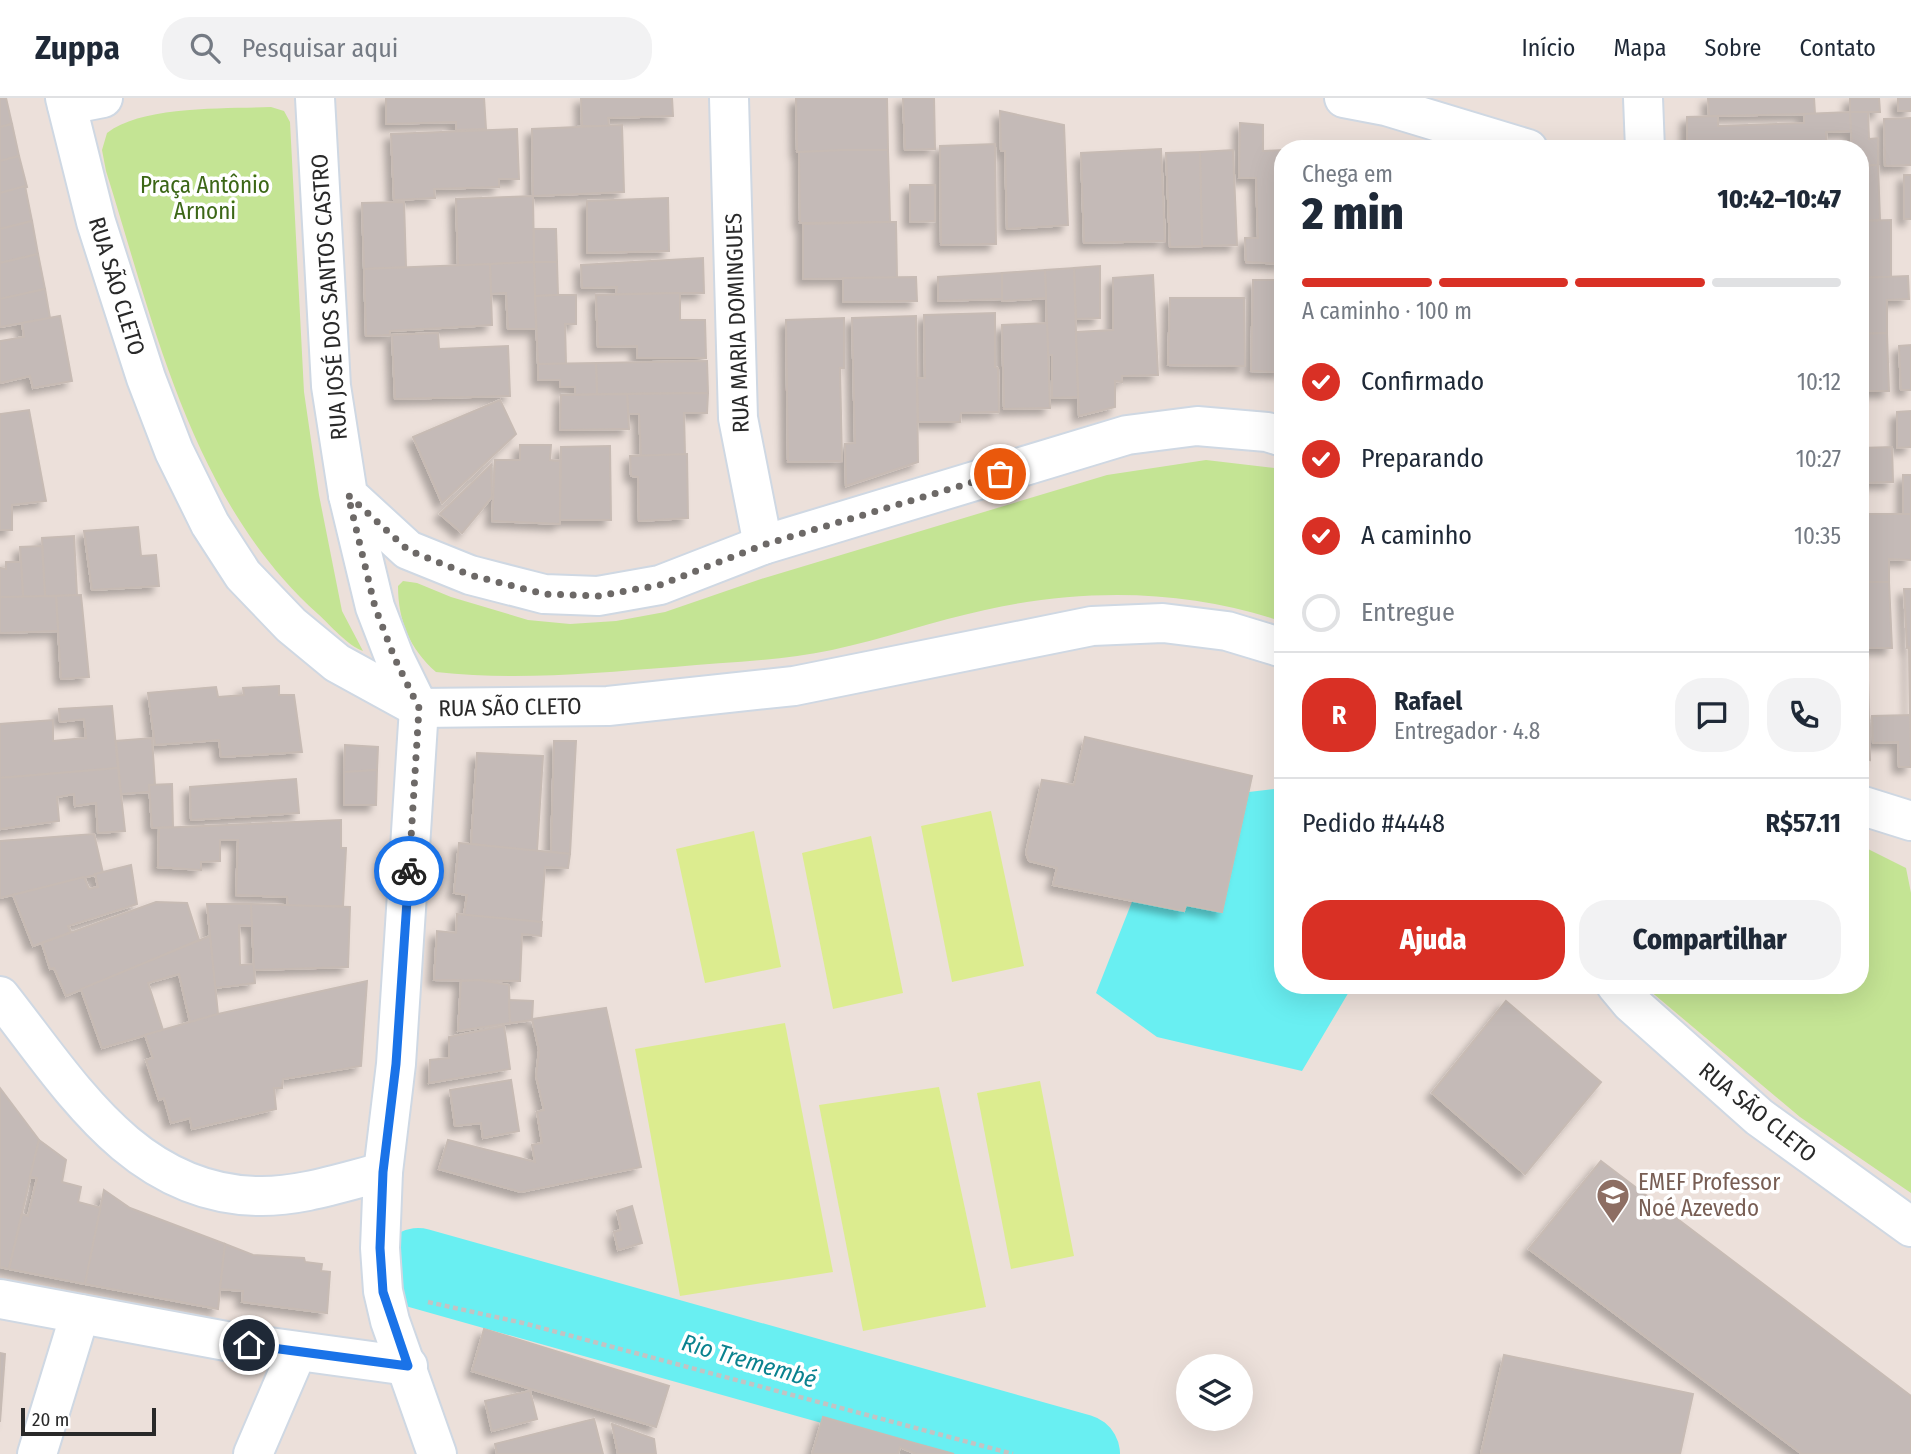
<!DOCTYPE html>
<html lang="pt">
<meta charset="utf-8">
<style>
body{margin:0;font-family:"Fira Sans Condensed",sans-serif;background:#f2f2f3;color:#1f2937;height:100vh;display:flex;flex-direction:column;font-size:26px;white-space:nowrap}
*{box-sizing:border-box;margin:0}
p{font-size:23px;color:#747a83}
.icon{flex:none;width:38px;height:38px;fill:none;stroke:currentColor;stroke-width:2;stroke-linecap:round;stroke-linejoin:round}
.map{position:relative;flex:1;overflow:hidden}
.details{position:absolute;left:1274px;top:42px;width:595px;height:854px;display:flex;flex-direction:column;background:#fff;border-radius:28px;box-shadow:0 7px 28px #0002}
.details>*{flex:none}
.controls{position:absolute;left:1176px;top:1256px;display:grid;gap:14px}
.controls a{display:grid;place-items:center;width:77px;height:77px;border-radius:50%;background:#fff;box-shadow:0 7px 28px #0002;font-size:35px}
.scale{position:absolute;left:21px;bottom:18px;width:135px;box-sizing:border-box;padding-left:7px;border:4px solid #292929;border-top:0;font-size:19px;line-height:24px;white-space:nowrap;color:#292929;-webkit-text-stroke:5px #fff;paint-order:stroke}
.pin{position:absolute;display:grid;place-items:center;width:60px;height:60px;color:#fff;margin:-30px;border:4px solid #fff;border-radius:50%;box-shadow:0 2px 7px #0007}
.courier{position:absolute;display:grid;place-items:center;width:70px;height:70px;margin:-35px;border:5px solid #1a73e8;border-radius:50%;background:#fff;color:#222;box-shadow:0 2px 9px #0007}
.head em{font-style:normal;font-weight:800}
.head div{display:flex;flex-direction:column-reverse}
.head{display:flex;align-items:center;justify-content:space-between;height:119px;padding:0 28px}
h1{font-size:46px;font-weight:800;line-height:52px}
.bar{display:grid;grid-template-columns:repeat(4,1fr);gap:10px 7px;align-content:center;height:84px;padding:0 28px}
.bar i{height:9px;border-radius:5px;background:#e0e1e3}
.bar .active{background:#d93025}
.bar p{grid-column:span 4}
.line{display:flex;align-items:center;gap:18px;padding:0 28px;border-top:2px solid #e0e1e3}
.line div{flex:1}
.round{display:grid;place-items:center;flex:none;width:74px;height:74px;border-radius:28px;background:#f2f2f3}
ol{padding:0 28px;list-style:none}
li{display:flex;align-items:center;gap:21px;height:77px}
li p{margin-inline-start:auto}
li .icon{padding:7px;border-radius:50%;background:#d93025;color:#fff;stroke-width:4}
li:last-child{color:#747a83}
li i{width:38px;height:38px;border:4px solid #e0e1e3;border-radius:50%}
.cta{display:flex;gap:14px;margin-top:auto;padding:14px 28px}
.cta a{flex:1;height:80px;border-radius:28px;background:#d93025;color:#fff;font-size:28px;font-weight:800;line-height:80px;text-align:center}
.cta a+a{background:#f2f2f3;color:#1f2937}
header{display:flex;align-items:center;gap:42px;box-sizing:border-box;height:98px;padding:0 35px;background:#fff;border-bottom:2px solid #e0e1e3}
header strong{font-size:33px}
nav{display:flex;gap:38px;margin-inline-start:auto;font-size:24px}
.search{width:490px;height:63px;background:#f2f2f3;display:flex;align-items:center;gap:18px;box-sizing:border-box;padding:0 24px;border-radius:28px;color:#747a83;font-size:26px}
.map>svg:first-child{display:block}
.green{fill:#c4e494}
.pitch{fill:#dcec8f}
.water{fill:#69eff2}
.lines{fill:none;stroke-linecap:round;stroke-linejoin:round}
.river{stroke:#69eff2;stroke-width:80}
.building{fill:#c4bab7;stroke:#c7bbb4;stroke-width:2;filter:url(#shadow)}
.minor-casing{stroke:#cfd8e3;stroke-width:42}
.path{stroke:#c3c3c3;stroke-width:4.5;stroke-dasharray:5 3.5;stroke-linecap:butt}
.minor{stroke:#fff;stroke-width:38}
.done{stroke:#6d6967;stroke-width:7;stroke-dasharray:0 12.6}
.route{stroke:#1a73e8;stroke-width:9}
.labels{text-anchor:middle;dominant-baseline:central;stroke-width:7;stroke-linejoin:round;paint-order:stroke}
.park-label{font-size:23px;fill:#3c6717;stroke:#fff}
.street-label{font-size:23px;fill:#292929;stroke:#fff}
.education-label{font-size:23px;fill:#785e54;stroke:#fff;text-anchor:start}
.water-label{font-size:24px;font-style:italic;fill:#0a828f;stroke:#fff}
</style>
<header>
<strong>Zuppa</strong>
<div class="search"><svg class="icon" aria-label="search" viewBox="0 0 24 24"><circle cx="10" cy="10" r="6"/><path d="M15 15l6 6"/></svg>Pesquisar aqui</div>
<nav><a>Início</a><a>Mapa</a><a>Sobre</a><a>Contato</a></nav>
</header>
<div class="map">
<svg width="1911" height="1356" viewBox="0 0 1911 1356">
<defs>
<filter id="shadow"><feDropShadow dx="-6" dy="6" stdDeviation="3.5" flood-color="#0004"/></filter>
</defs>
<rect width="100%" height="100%" fill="#ece0da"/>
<g class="green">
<path d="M271 9 284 13 290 24 304 294 319 397 342 513 363 553C347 547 331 528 318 516 192 403 155 229 106 73L102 52 107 35C143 7 226 11 271 9Z"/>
<path d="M1206 362 1283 371V524C1188 491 1083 490 985 512 934 523 883 541 832 552 780 563 726 564 674 569 595 575 516 583 436 574 410 551 398 523 398 488L403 483 417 485 451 499 528 522 570 526 616 523 665 514 761 481 1107 377Z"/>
<polygon points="1860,747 1906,770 1911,795 1911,1095 1800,1019 1643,887 1860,887"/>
</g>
<g class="pitch">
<polygon points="991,713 1024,868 952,884 921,728"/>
<polygon points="754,733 781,869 705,885 676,751"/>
<polygon points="871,738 903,895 833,911 802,755"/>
<polygon points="785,925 833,1174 680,1198 635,951"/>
<polygon points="1040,983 1074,1158 1011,1171 977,995"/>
<polygon points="939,989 986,1209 863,1233 819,1007"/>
</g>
<polygon class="water" points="1283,690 1283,887 1353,887 1302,973 1157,939 1096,895 1139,786 1215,698"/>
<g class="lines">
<polyline class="river" points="418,1170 1080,1356"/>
</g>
<g class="building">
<polygon points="0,0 6,0 12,26 0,29"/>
<polygon points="386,0 484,0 486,31 456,32 456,24 386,26"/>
<polygon points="581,0 672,0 673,18 608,20 609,28 582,28"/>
<polygon points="796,0 887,0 888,52 797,54"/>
<polygon points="903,0 934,0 935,51 905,52"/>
<polygon points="1708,0 1814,0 1815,16 1709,18"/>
<polygon points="1850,0 1879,0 1880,14 1850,14"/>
<rect x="1898" y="0" width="13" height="13"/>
<polygon points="1000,13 1064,27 1068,127 1007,131 1005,53 1001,53"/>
<polygon points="1850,14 1868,14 1869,41 1878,40 1878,67 1860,68 1860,51 1852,51"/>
<polygon points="1850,14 1851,33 1826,34 1827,51 1687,51 1687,19 1718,18 1718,28 1804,25 1804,16"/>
<polygon points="1911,20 1911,67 1885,68 1884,21"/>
<polygon points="1240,25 1263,27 1263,53 1283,52 1283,166 1246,164 1245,140 1258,140 1256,80 1239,80"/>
<polygon points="12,26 19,58 0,63 0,29"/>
<polygon points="622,27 624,94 533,98 532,31"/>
<polygon points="517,31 519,81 499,81 499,89 434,91 435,100 394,102 391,36"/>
<polygon points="995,46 996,146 941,147 940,48"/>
<polygon points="1161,51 1165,143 1084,145 1081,55"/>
<polygon points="843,52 888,52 890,124 800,125 799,54"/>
<polygon points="1233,52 1237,147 1202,148 1200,54"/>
<polygon points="1200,54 1202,148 1170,149 1166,55"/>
<polygon points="19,58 27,89 0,95 0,63"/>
<polygon points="1878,67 1880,122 1860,123 1860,68"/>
<rect x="1904" y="77" width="7" height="44"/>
<polygon points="910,87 935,87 935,123 910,124"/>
<polygon points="25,88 32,123 0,131 0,95"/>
<polygon points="533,98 534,164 458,168 456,101"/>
<polygon points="668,100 669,153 587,155 587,103"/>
<polygon points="404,104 406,169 364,171 362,105"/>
<polygon points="1891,122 1891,179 1860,180 1860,123"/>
<polygon points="32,123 38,156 0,165 0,131"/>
<polygon points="890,124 896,124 897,180 803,181 803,126"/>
<polygon points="534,131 556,131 557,164 534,164"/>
<polygon points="38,156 45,191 0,201 0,165"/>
<polygon points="703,160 704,195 616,196 617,189 582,190 581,167"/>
<polygon points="534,164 557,164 558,197 535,198"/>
<polygon points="534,164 536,231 508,231 506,195 491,196 490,166"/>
<polygon points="490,166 492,227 390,233 390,237 366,238 364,171"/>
<polygon points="1100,168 1100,220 1076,221 1074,170"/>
<polygon points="1074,170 1078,299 1052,300 1052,257 1048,257 1045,172"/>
<polygon points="1045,172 1046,200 1002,203 1002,175"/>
<polygon points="1002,175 1002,201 938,203 938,179"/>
<polygon points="1153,177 1158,277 1122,278 1122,284 1115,283 1115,309 1079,318 1076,234 1113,232 1113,180"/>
<polygon points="1908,178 1909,201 1887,202 1887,235 1860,236 1860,180"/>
<polygon points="916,179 917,203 843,204 843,180"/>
<polygon points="1253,182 1283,182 1283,274 1251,273"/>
<polygon points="45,191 50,220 0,229 0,201"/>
<polygon points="680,195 680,222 705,222 706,260 637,260 637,248 598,249 596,197"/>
<polygon points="558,197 576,197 576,226 565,226 566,266 538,266 535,198"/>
<polygon points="1170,200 1244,200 1245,268 1168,267"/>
<polygon points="995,215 995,269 998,270 999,314 961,315 960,324 918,324 917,280 925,280 924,217"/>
<polygon points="60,218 72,283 33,290 30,278 0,285 0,243 24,239 22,225"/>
<polygon points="916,218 918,364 846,388 845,346 855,345 852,220"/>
<polygon points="844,220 844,270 840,270 842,363 788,364 786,222"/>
<polygon points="1047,225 1050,310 1004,311 1002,227"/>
<polygon points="438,235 439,251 508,248 510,298 395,301 392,237"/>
<polygon points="1887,235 1889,293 1860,293 1860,236"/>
<polygon points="1911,247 1911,292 1901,292 1899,248"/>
<polygon points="707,263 708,295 597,296 596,265"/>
<polygon points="596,265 597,296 575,297 575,289 560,289 560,282 538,282 538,266"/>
<polygon points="708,295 707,315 684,315 685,357 641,358 639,316 628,316 627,296"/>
<polygon points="627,296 629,331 560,332 561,297"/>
<polygon points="500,302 516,336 442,405 413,339"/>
<polygon points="29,312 46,403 12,407 12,432 0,432 0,316"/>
<polygon points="1911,313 1911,349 1897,350 1897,314"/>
<polygon points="520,347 551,347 550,362 560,363 560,426 492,423 495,362 520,362"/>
<polygon points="610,348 611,422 560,422 561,349"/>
<polygon points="1892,349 1893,384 1862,385 1861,350"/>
<polygon points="1860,350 1861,350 1863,416 1860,416"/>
<polygon points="687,356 688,420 639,423 638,379 631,378 630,358"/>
<polygon points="491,367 492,399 462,435 440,416"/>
<rect x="1903" y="377" width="8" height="39"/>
<polygon points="1860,416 1863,416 1865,484 1860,484"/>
<polygon points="1863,416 1911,416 1911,462 1889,461 1889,484 1865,484"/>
<polygon points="138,429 141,458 156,457 159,488 92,492 84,433"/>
<polygon points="74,438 77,497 45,498 42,440"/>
<polygon points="42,448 45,498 23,499 20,449"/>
<polygon points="6,464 21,464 23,499 0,499 0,470 6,471"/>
<polygon points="1865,484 1889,484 1892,550 1867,550"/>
<polygon points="1904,491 1911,491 1911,549 1907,550"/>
<polygon points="81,497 89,579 61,581 56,498"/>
<polygon points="56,498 58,533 0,535 0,499"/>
<polygon points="1866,520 1867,541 1870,662 1860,658 1860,521"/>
<polygon points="1911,549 1911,617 1910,617 1909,550"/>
<polygon points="279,588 279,597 294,597 302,654 221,659 219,642 155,647 148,595 216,589 218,599 244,597 243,590"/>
<polygon points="112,608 118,670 0,680 0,626 53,622 53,643 86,640 84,621 60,624 59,611"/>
<polygon points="1910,617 1911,669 1899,669 1898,644 1873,645 1872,618"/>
<polygon points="1085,639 1252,678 1222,814 1186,807 1184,813 1053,787 1057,770 1029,763 1026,755 1042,682 1074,687"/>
<polygon points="152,640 155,687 149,687 150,694 121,696 116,643"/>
<polygon points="554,643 576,643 570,756 551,754"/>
<polygon points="345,647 378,649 377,672 344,674"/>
<polygon points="477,655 543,658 537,753 471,746"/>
<polygon points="118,670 125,733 98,735 96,705 75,708 74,696 57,699 59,723 0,731 0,680"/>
<polygon points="377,672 376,707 344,707 344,674"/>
<polygon points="296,681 299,715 191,722 190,689"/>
<polygon points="172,686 173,729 152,730 149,687"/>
<polygon points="341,722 341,750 346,750 343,808 288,808 287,799 236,797 238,742 220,742 220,763 201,764 201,772 158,769 159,730"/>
<polygon points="94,736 103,775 0,800 0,743"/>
<polygon points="459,745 570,756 568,770 545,769 541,824 464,817 467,797 454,795"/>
<polygon points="131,767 137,806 68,828 71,834 33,848 13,797 84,779 89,791 98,789 95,776"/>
<polygon points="156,804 187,805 199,842 66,898 54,870 50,871 42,845"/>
<polygon points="207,806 251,806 252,828 239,827 240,867 254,866 255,885 215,890"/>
<polygon points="251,806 350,809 348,869 254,872"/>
<polygon points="457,816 542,824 541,838 522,836 520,883 434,882 437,833 456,835"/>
<polygon points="210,838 218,916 190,924 179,876 148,885 163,932 102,950 81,891"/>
<polygon points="479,882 509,887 510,925 458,933 461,883"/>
<polygon points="367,883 361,968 283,981 282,990 274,990 276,1011 192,1031 190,1020 171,1025 164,1000 159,1002 146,962 153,960 145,937 218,916"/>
<polygon points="509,902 533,903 532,922 510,925"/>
<polygon points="1506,903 1601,984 1525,1076 1432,995"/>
<polygon points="606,910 641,1069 521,1094 439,1071 448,1042 535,1064 532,1047 542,1045 537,1014 544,1012 536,978 539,952 532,921"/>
<polygon points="504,928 510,971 429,985 430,962 449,960 449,939"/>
<polygon points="511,982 519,1033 483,1040 481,1025 455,1028 450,992"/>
<polygon points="0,990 39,1042 9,1171 0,1169"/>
<polygon points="39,1042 66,1062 62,1084 81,1089 78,1104 101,1110 85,1186 9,1171 22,1116 28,1118 37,1080 30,1079"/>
<polygon points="1601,1063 1911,1298 1911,1356 1802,1356 1529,1151"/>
<polygon points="104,1092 130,1110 225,1146 218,1211 85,1186"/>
<polygon points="632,1108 642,1145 618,1152 614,1134 621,1132 617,1113"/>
<polygon points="225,1146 253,1157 304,1160 305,1164 322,1166 321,1173 330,1174 327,1215 242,1204 243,1193 220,1191"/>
<polygon points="484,1231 669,1288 656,1329 472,1273"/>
<polygon points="0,1255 5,1256 0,1324"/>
<polygon points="1504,1257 1693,1296 1680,1356 1481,1356"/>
<polygon points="530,1293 537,1321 492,1333 485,1303"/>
<polygon points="823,1319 914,1345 954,1356 916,1356 900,1349 898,1356 812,1356"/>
<polygon points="594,1321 603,1356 497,1356 495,1346"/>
<polygon points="612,1326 654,1341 656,1356 618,1356"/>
</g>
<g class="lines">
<defs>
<g id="minor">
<polyline points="65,0 96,124 146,280 174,353 210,426 243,477 291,527 337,565 419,610 608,608 794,588 1092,528 1163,525 1227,533 1283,550"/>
<polyline points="315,0 331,288 348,397 408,452 470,477 544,496 598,498 660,487 763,447 1127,337 1197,328 1267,334 1283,339"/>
<polyline points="729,0 738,320 763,447"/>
<polyline points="1344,0 1386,8 1528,51"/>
<polyline points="1643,0 1645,51"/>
<polyline points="67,7 103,0"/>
<polyline points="348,397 375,509 395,561 419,610 396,966 383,1074 380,1150 383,1193 390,1223 437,1356"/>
<polyline points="1860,707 1911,723"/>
<polyline points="1616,887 1631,905 1759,1019 1911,1129"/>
<path d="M0 898C69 985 133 1096 258 1098 300 1099 343 1084 383 1074"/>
<polyline points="0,1201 226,1243 408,1268"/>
<polyline points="37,1356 80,1216"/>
<polyline points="253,1356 297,1254"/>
</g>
</defs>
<use href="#minor" class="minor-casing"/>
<polyline class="path" points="428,1204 523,1225 1013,1356"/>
<use href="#minor" class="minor"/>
</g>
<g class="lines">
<polyline class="done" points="409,773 419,610 395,561 375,509 348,397 408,452 470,477 544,496 598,498 660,487 763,447 1000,376"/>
<polyline class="route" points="249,1247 408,1268 383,1194 380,1150 383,1074 396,966 409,773"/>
</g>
<defs>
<symbol id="school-pin" viewBox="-11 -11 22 30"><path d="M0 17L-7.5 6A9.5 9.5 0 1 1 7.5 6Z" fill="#8d6e63" stroke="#fff"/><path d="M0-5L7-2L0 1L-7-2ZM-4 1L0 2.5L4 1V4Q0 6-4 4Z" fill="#fff"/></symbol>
</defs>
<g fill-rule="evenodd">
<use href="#school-pin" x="1594" y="1078" width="38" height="52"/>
</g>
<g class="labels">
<g class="park-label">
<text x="205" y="87">Praça Antônio<tspan x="205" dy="26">Arnoni</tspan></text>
</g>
<g class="street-label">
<text transform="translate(117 188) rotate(73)">RUA SÃO CLETO</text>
<text transform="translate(329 199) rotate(-94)">RUA JOSÉ DOS SANTOS CASTRO</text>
<text transform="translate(737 225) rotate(-92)">RUA MARIA DOMINGUES</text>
<text transform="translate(510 609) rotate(-1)">RUA SÃO CLETO</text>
<text transform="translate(1758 1014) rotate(39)">RUA SÃO CLETO</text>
</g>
<g class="education-label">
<text x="1638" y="1084">EMEF Professor<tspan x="1638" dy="26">Noé Azevedo</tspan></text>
</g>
<g class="water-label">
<text transform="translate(749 1263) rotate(16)">Rio Tremembé</text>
</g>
</g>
</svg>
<div class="controls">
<a><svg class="icon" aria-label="layers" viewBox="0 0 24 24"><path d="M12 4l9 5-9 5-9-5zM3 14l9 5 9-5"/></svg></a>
</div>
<div class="scale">20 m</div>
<div class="pin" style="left:1000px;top:376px;background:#ea580c"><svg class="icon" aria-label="bag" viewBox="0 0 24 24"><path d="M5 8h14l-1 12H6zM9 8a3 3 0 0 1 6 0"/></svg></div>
<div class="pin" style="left:249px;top:1247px;background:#1f2937"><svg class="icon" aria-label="home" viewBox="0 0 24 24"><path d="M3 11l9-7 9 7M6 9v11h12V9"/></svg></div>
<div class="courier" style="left:409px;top:773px"><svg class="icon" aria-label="bike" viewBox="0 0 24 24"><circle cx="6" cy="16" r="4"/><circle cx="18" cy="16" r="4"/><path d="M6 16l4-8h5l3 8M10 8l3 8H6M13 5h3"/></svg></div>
<section class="details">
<div class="head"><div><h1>2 min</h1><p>Chega em</p></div><em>10:42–10:47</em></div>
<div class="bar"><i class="active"></i><i class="active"></i><i class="active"></i><i></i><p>A caminho · 100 m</p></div>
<ol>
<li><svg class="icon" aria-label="check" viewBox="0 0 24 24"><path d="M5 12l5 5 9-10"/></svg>Confirmado<p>10:12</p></li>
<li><svg class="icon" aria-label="check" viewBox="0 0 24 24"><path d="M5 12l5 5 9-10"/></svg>Preparando<p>10:27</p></li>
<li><svg class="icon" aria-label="check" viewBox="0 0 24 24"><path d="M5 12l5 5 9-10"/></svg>A caminho<p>10:35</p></li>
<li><i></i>Entregue</li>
</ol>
<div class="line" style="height:126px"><b class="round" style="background:#d93025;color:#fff">R</b><div><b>Rafael</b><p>Entregador · 4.8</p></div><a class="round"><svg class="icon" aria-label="chat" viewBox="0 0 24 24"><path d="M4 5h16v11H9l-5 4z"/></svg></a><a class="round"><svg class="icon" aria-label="phone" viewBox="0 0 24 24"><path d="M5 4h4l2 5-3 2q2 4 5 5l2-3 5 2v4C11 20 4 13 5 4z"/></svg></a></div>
<div class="line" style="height:91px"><div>Pedido #4448</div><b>R$57.11</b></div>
<div class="cta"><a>Ajuda</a><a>Compartilhar</a></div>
</section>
</div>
